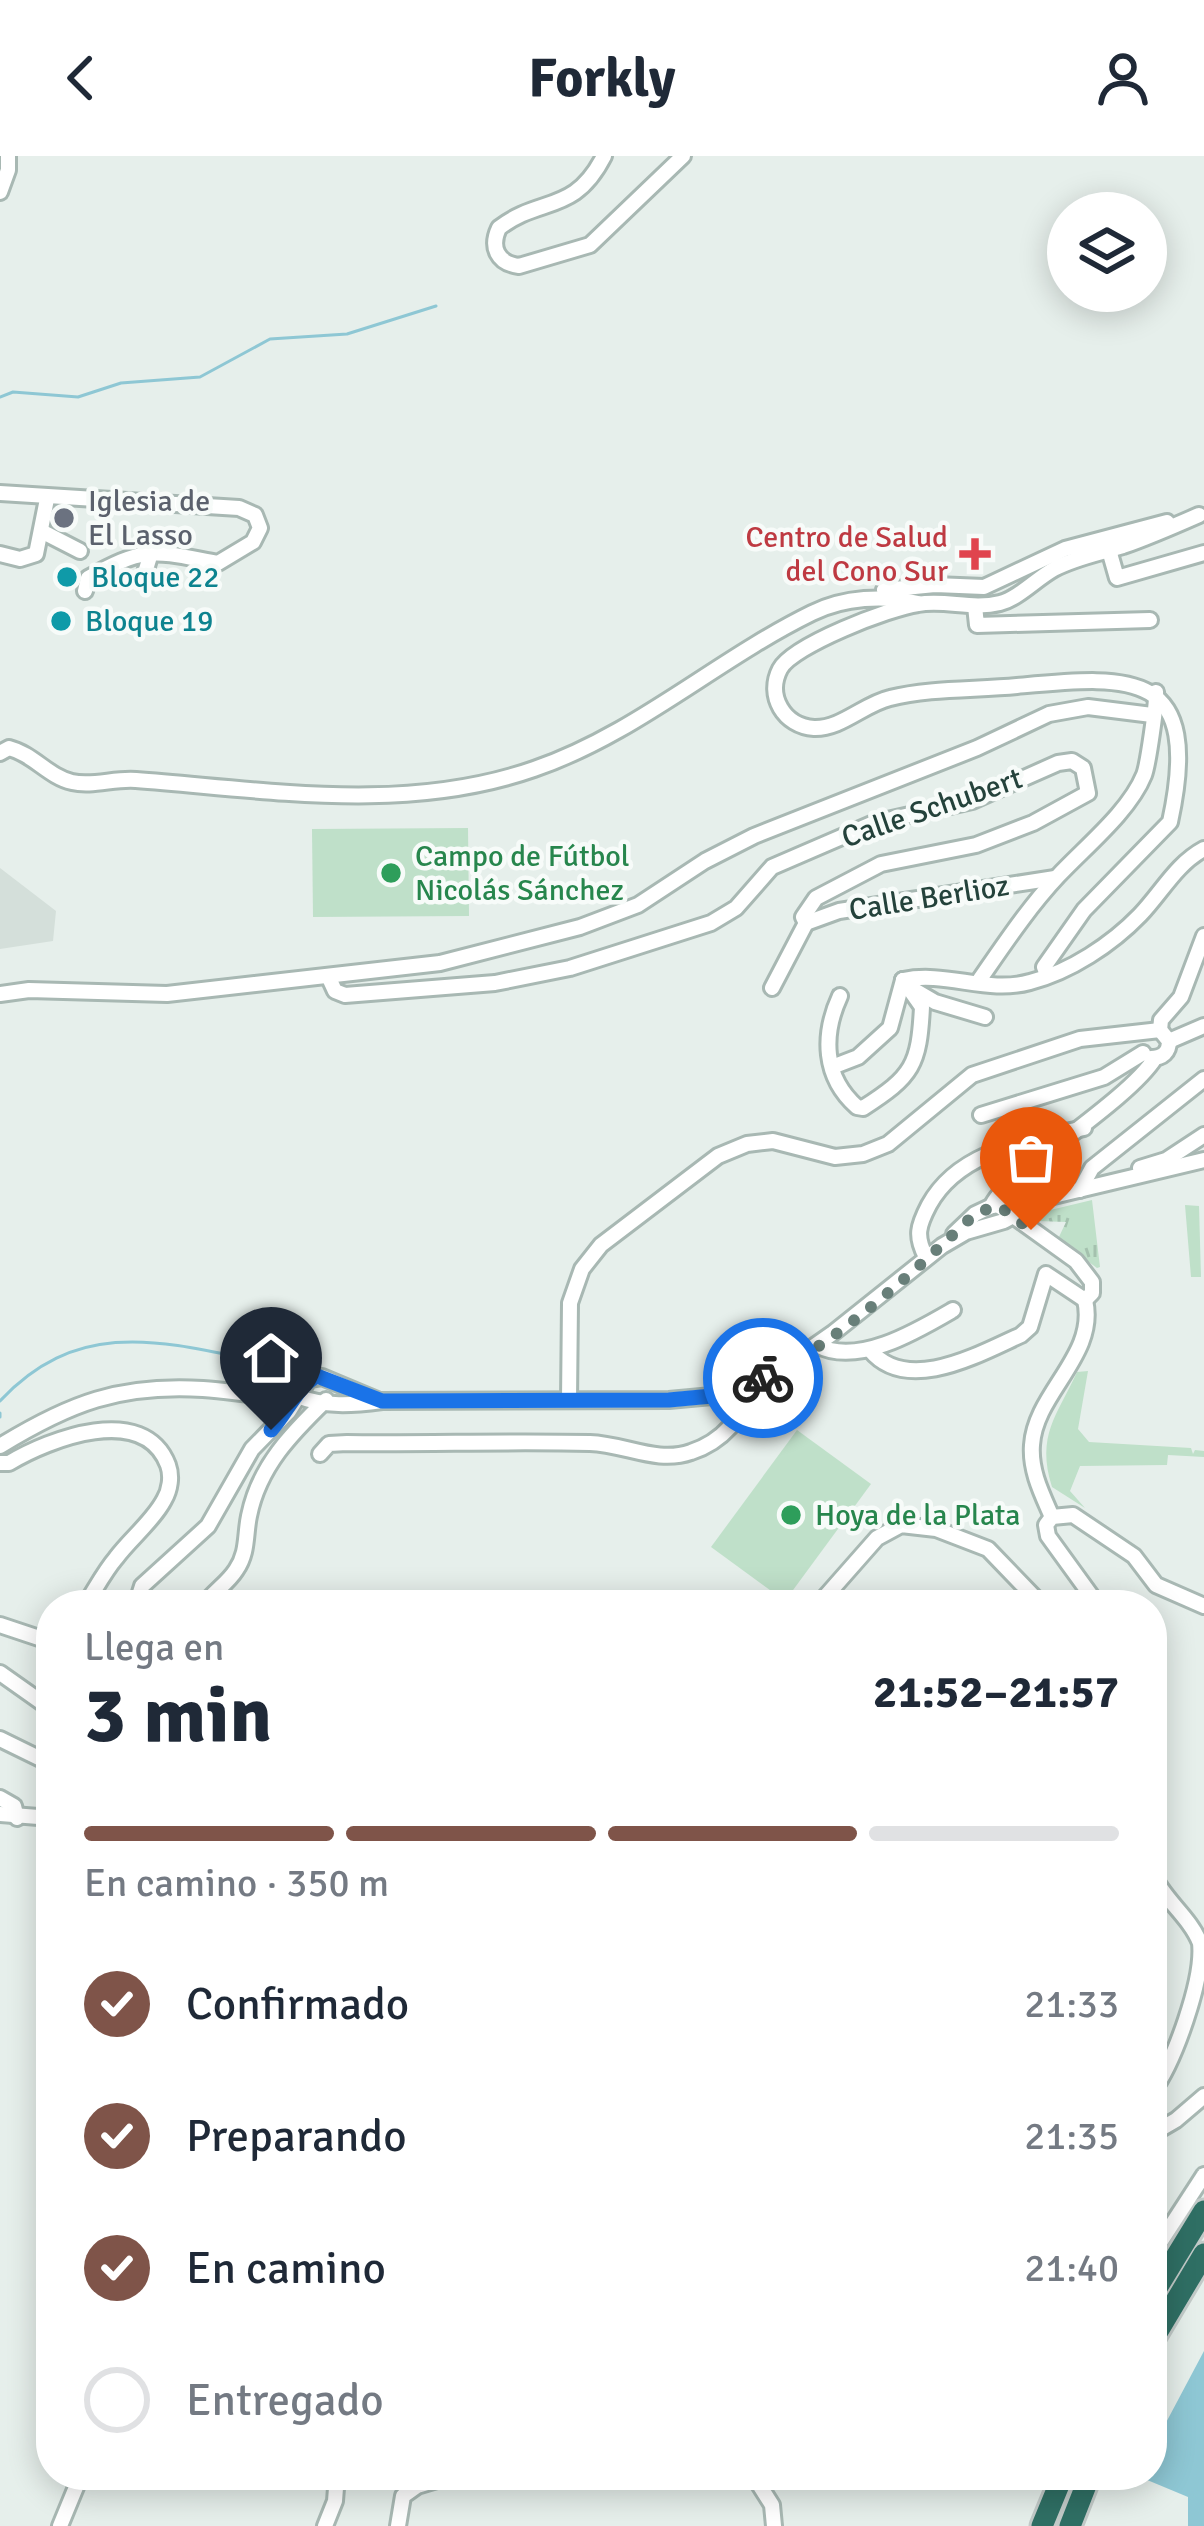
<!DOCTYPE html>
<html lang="es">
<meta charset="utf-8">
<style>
body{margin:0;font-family:Signika,sans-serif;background:#f6f6f7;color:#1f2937;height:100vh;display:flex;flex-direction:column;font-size:45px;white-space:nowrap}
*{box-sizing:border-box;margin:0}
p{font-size:39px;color:#747a83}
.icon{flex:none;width:66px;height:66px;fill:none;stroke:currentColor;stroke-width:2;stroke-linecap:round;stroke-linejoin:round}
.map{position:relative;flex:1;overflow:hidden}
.side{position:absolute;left:36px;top:1434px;width:1131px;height:900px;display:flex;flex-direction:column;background:#fff;border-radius:48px;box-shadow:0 6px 30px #0003}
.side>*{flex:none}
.controls{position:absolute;left:1047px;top:36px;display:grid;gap:24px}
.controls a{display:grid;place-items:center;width:120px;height:120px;border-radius:50%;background:#fff;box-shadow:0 6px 30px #0003;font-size:60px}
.pin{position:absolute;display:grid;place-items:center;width:102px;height:102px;color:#fff;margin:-123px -51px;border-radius:50% 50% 50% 0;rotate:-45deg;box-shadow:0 0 12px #0007}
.pin .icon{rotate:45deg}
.courier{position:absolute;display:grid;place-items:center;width:120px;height:120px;margin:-60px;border:9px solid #1a73e8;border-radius:50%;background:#fff;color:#222;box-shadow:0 3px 15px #0007}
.overview em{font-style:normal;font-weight:700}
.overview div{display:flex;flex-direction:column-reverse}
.overview{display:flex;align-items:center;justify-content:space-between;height:204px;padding:0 48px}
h1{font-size:78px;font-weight:700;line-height:90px}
.bar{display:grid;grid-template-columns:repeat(4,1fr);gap:18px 12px;align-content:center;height:144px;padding:0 48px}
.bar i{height:15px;border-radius:9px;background:#e0e1e3}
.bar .active{background:#7f5449}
.bar p{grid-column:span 4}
ol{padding:0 48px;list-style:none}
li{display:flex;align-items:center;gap:36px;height:132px}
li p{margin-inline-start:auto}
li .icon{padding:12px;border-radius:50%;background:#7f5449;color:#fff;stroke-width:4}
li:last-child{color:#747a83}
li i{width:66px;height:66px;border:6px solid #e0e1e3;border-radius:50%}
header{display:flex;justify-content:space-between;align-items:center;height:156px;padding:0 48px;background:#fff;font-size:54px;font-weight:700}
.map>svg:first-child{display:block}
.built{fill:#d4dfda}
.green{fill:#bfe0c9}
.park{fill:url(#park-tufts)}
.water{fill:#8ec7d4}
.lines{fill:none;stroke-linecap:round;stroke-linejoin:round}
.stream{stroke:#8ec7d4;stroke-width:3}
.minor-casing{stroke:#a8b8b3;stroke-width:20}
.highway-casing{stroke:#c2cac8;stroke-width:27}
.minor{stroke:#fff;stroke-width:14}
.highway{stroke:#2f6f64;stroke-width:21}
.done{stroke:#687f79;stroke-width:12;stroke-dasharray:0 21.6}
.route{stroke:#1a73e8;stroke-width:15}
.worship-dot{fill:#6b7280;stroke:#f7fbf9;stroke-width:4.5}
.health-dot{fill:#e0444e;stroke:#f7fbf9;stroke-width:4.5}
.culture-dot{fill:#0f9aa8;stroke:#f7fbf9;stroke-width:4.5}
.leisure-dot{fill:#2e9e5b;stroke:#f7fbf9;stroke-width:4.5}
.labels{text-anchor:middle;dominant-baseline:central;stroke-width:9;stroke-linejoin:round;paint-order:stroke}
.worship-label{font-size:30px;fill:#5b616d;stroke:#f7fbf9;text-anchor:start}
.health-label{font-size:30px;fill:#be3a42;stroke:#f7fbf9;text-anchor:end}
.culture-label{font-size:30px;fill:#0d838f;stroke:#f7fbf9;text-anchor:start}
.street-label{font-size:30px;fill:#24423b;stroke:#f7fbf9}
.leisure-label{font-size:30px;fill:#27864d;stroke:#f7fbf9;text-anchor:start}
</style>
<header><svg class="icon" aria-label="back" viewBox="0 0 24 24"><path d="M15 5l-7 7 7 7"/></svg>Forkly<svg class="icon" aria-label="person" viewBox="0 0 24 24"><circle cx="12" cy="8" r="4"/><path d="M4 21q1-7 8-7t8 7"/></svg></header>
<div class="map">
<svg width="1204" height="2370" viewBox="0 0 1204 2370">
<defs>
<pattern id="park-tufts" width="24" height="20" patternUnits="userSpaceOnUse" patternTransform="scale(3)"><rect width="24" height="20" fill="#bfe0c9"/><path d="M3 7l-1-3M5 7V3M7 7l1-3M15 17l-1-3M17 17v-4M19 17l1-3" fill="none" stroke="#a4c1ae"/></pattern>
</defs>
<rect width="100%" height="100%" fill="#e6efeb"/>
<polygon class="built" points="0,712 56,755 53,785 0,793"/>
<g class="green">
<polygon points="468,672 469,760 313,761 312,673"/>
<polygon points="1185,1049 1199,1050 1201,1121 1191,1121"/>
<path d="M1088 1215 1078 1273 1089 1286 1191 1292 1193 1298 1195 1294 1204 1295V1301L1168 1299 1167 1309 1080 1310 1070 1335 1085 1352 1052 1331C1036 1279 1057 1260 1077 1216Z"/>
<polygon points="797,1274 871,1328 785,1445 711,1391"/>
</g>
<polygon class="park" points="1092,1044 1100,1111 1097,1112 1058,1083 1066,1066 1037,1065 1042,1056"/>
<polygon class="water" points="1204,2195 1204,2370 1188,2370 1188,2341 1140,2321 1152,2319 1152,2293"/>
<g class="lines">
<g class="stream">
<polyline points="0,241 13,236 78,241 121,227 200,221 270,183 347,178 436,150"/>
<path d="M0 1245C75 1165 154 1183 248 1203"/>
<polyline points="0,1257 0,1261"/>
</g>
<defs>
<g id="minor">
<path d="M604 0C574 59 540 40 499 72 490 91 497 107 519 110L590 89 683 0"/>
<polyline points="0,36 8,14 8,0"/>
<path d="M0 337 239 352 255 359 260 372 253 386 218 407C154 395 147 389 88 422L85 435"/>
<polyline points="43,376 80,395"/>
<polyline points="1109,394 1117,422 1204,397"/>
<polyline points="0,398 20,403 36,398 47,343"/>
<polyline points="143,423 152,394"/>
<polyline points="884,434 935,429 984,431 1065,393 1167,366"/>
<polyline points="975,450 977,469 1150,464"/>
<path d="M0 597 9 592C33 598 49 621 72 626 92 631 115 622 136 624 268 634 405 658 534 613 636 578 716 504 812 457 844 441 884 439 918 447"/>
<polyline points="806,767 839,755 1055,722"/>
<path d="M1047 819 1044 811 1084 754 1170 666C1204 510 1128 520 1017 530 976 534 929 532 890 542 864 548 841 573 814 572 784 570 766 540 780 513 793 489 890 452 918 448 945 443 972 454 1000 447 1019 442 1036 423 1054 413 1074 402 1100 397 1123 390 1149 381 1174 370 1199 359"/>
<polyline points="329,822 335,835 345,839 495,827 570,812 711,767 736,752 772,711 874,667 972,645 1058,607 1072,605 1083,612 1088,637 1033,667 976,689 881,708 816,742 803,761 806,767 772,832"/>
<path d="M903 824C947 815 987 838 1030 826 1070 816 1112 788 1140 759 1162 736 1176 708 1204 693"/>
<path d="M978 826C1003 790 1028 752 1058 720 1085 691 1129 656 1144 619 1148 609 1157 546 1156 536"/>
<polyline points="911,832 935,846 985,861"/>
<polyline points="0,838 29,834 167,838 440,807 580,771 638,749 705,705 754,680 977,592 1049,558 1088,551 1152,559"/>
<path d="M840 840C822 879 823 921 857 951L863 952C913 920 919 909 922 851L903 824"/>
<polyline points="1160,874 1161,864 1181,841 1204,780"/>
<polyline points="1169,885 1204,870"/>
<path d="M1151 902C1163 902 1169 896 1169 885L1160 874"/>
<polyline points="832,911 858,901 890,872 903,824"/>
<polyline points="981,959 1104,921 1143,897"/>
<polyline points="1140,1012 1166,1004 1204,979"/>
<polyline points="1080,1034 1092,1012 1204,923"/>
<path d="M992 1050C1000 1022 1127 947 1155 902"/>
<polyline points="954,1078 975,1058 992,1050 1045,1042 1204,1004"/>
<path d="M926 1101C915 1080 918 1070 929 1049 959 994 1029 985 1084 972"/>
<path d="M817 1189C857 1211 917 1175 953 1154"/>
<path d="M870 1194C907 1239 979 1198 1021 1179L1030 1171 1046 1118 1085 1144 1092 1137V1126L1076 1105 998 1049"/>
<polyline points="247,1234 313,1221"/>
<polyline points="569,1244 570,1147 582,1113 601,1089 718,1000 747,988 773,985 835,1001 863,998 888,988 972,919 1080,883 1160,874"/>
<path d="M0 1290C70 1247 120 1228 203 1233 235 1235 265 1242 297 1240 325 1251 352 1249 382 1245L669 1244 712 1240 780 1214 833 1177 942 1090 966 1076 1004 1065 1045 1042"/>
<path d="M320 1298 329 1288 347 1287C428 1288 509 1285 590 1287 625 1288 657 1308 691 1296 719 1287 749 1260 746 1229"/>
<path d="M0 1307H9C49 1283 144 1246 168 1309 172 1320 170 1334 164 1344 153 1365 130 1383 116 1402 104 1416 95 1434 85 1449"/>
<path d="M1052 1361C1042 1338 1030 1315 1032 1289 1035 1237 1098 1199 1085 1144"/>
<polyline points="136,1449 142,1430 208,1370 252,1293 289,1255 309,1223 322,1221 377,1244"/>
<path d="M204 1449C213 1436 227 1428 236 1414 248 1397 245 1379 249 1360 259 1310 292 1277 326 1244"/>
<polyline points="818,1449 877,1382 901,1369 936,1373 988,1393 1042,1449"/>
<polyline points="1098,1449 1048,1380 1046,1369 1052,1361 1073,1359 1134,1400 1156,1429 1204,1450"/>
<polyline points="0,1469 51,1486"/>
<polyline points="0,1517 51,1553"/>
<polyline points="0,1583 51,1608"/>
<polyline points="0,1642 14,1650 17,1662"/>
<polyline points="0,1658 51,1662"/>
<path d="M1152 1717C1163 1743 1190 1761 1200 1787 1204 1823 1174 1907 1152 1936"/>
<polyline points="1152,1789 1156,1790"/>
<polyline points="1152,1978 1176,1964 1204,1940"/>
<polyline points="1152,2099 1204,2019"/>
<polyline points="753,2319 772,2349 774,2370"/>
<polyline points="60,2370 81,2319"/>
<polyline points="325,2370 335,2345 337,2319"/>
<polyline points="398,2370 403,2340 417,2330 454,2319"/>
</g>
<g id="highway">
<polyline points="1152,2140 1204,2055"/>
<polyline points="1152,2185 1204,2098"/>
<polyline points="1042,2370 1063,2319"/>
<polyline points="1070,2370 1090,2319"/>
</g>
</defs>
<use href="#minor" class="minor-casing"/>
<use href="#highway" class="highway-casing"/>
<use href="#minor" class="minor"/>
<use href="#highway" class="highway"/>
</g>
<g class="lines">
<path class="done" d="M763 1222C834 1190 918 1112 975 1058L998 1049 1031 1074"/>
<path class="route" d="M271 1274C286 1258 298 1229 317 1220L382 1245 669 1244 712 1240 763 1222"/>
</g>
<circle class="worship-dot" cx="64" cy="362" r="12"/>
<path class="health-dot" d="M969 380h12v12h12v12h-12v12h-12v-12h-12v-12h12z"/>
<g class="culture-dot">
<circle cx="67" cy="421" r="12"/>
<circle cx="61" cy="465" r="12"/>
</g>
<g class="leisure-dot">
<circle cx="391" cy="717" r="12"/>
<circle cx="791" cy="1359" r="12"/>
</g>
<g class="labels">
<g class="worship-label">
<text x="88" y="345">Iglesia de<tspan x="88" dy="34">El Lasso</tspan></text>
</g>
<g class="health-label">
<text x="948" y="381">Centro de Salud<tspan x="948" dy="34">del Cono Sur</tspan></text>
</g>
<g class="culture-label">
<text x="91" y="421">Bloque 22</text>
<text x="85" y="465">Bloque 19</text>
</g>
<g class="street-label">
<text transform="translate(932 652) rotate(-19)">Calle Schubert</text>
<text transform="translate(929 742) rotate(-9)">Calle Berlioz</text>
</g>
<g class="leisure-label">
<text x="415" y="700">Campo de Fútbol<tspan x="415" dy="34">Nicolás Sánchez</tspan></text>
<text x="815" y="1359">Hoya de la Plata</text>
</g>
</g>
</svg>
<div class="controls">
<a><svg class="icon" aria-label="layers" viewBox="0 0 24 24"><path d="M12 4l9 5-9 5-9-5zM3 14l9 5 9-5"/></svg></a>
</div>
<div class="pin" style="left:1031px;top:1074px;background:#ea580c"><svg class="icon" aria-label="bag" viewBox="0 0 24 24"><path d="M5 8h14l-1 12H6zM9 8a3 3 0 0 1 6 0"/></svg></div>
<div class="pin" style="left:271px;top:1274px;background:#1f2937"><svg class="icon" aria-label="home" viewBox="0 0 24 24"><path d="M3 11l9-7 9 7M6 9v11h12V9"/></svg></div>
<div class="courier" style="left:763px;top:1222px"><svg class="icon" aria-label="bike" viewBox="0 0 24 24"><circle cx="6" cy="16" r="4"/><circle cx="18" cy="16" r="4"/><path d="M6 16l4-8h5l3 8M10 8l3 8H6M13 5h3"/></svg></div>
<section class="side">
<div class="overview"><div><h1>3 min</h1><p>Llega en</p></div><em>21:52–21:57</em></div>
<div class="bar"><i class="active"></i><i class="active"></i><i class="active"></i><i></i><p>En camino · 350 m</p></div>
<ol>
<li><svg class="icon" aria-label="check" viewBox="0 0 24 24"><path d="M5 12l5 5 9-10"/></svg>Confirmado<p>21:33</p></li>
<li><svg class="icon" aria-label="check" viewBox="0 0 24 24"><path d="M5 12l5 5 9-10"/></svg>Preparando<p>21:35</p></li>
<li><svg class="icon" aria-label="check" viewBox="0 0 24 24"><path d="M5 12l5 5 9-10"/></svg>En camino<p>21:40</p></li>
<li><i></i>Entregado</li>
</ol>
</section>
</div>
